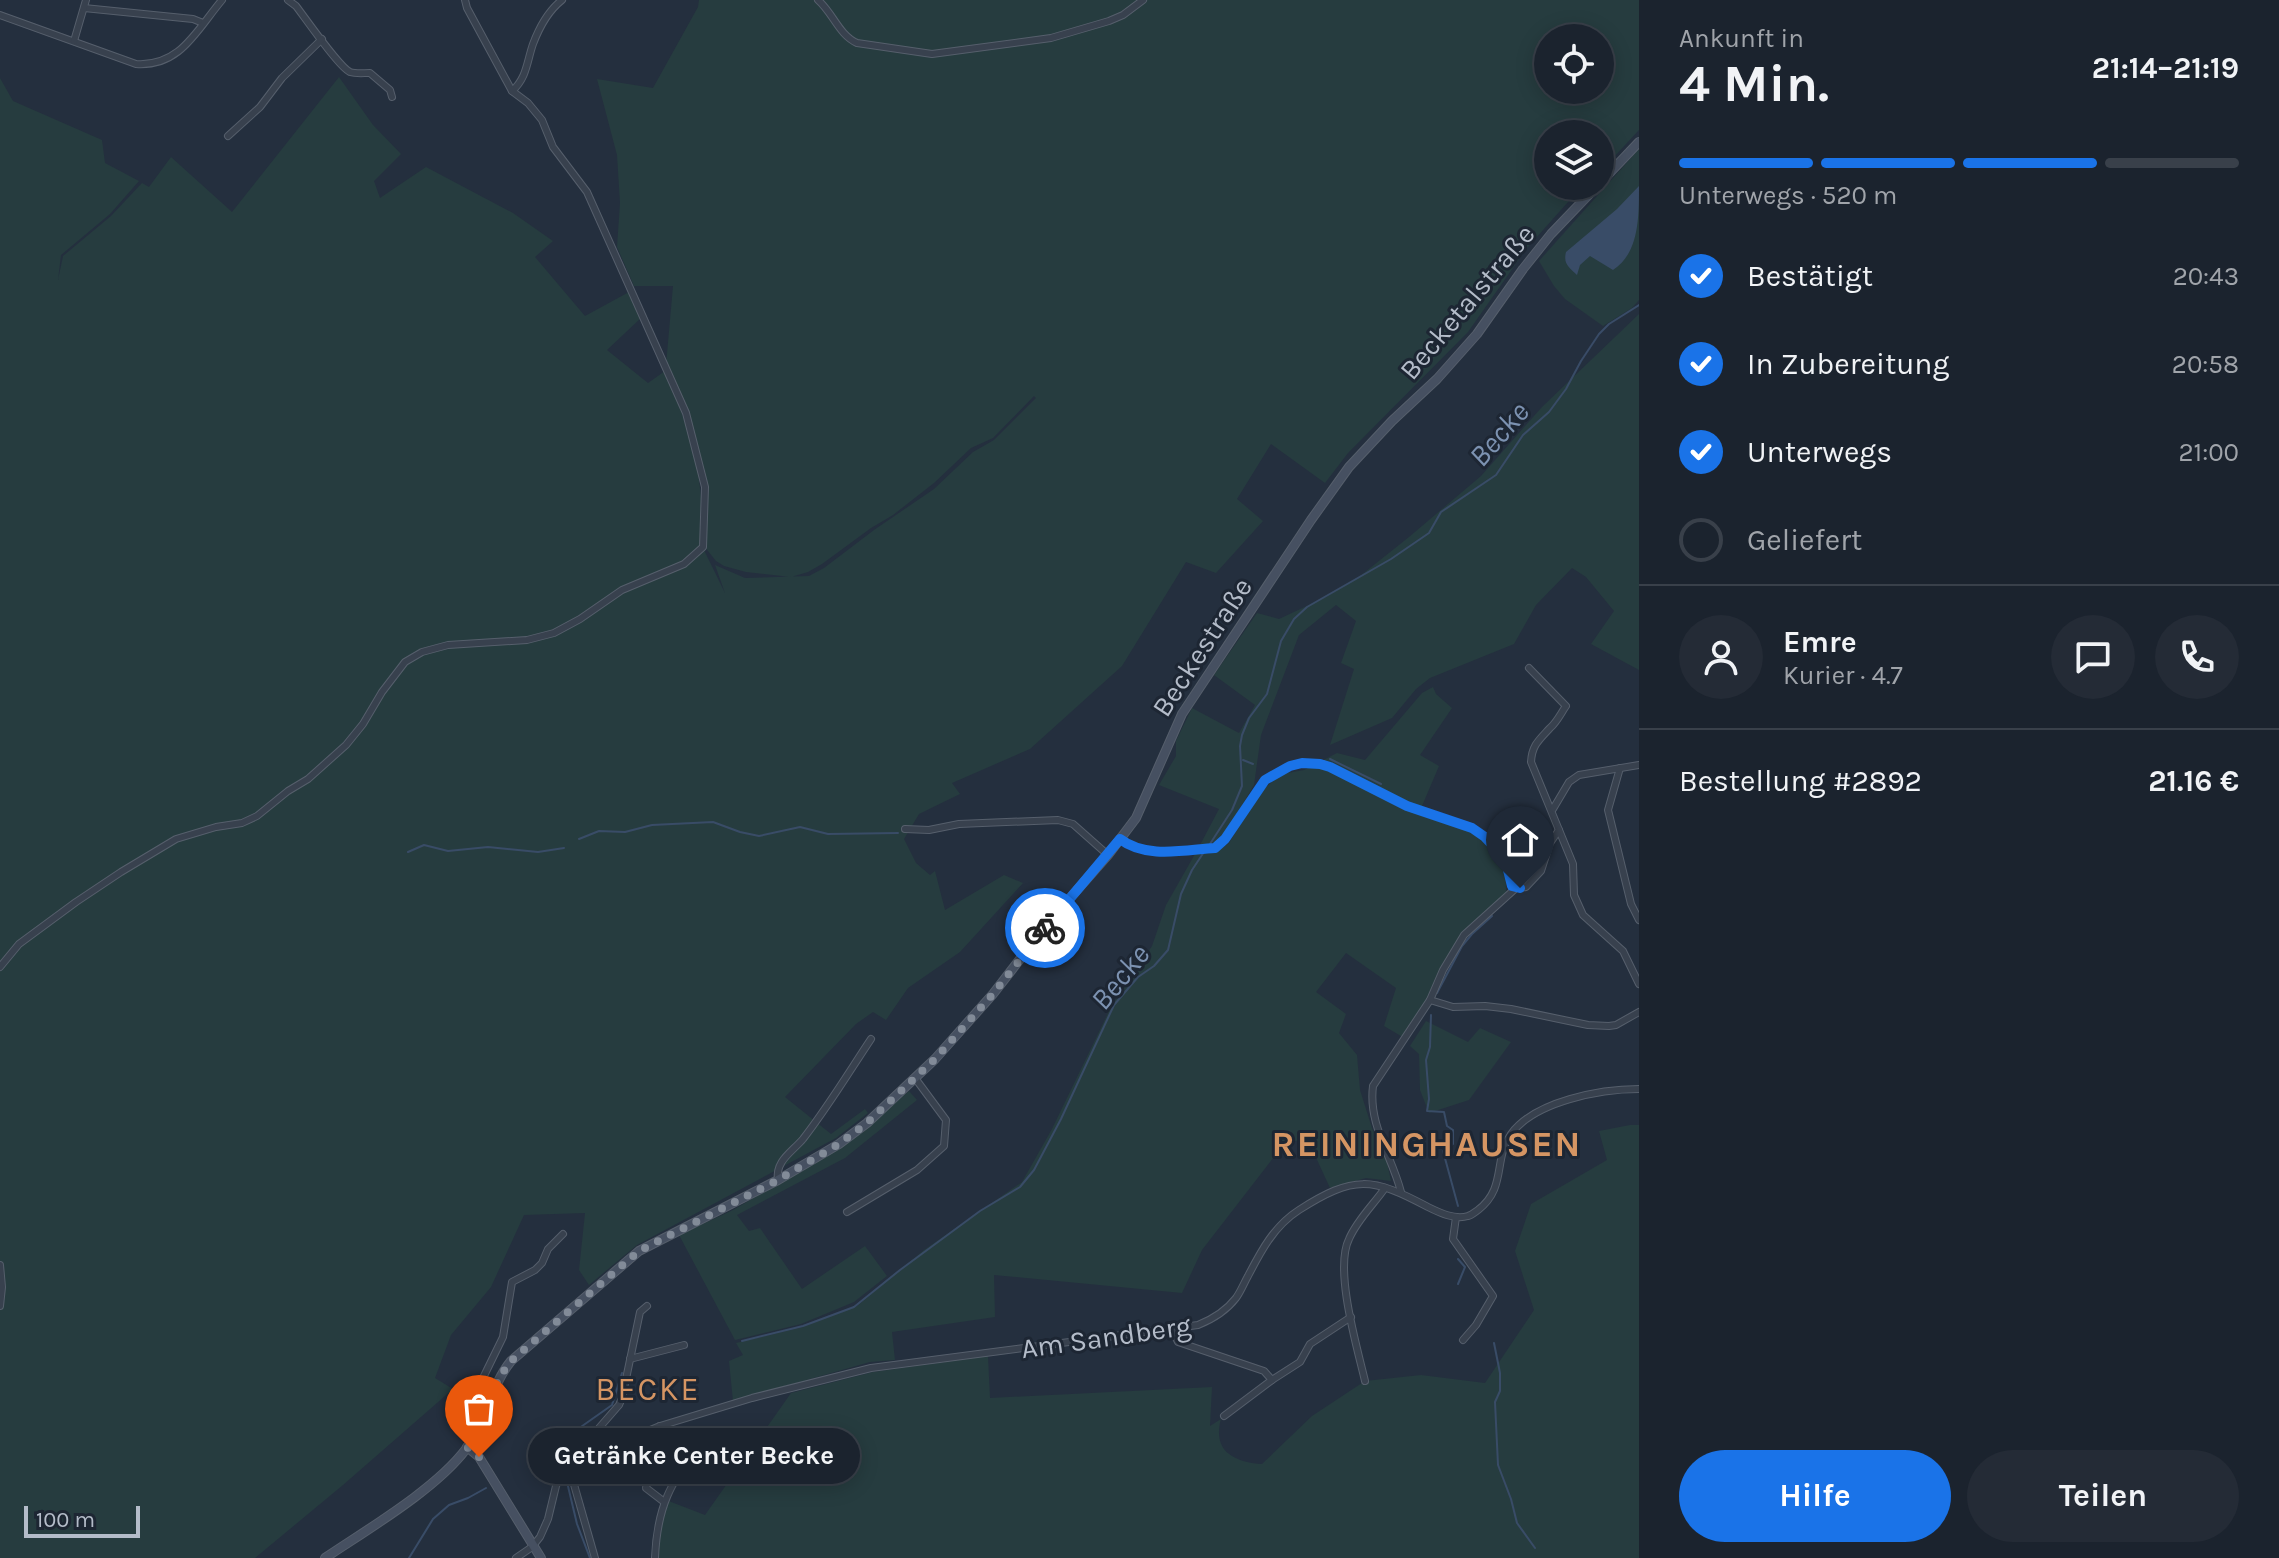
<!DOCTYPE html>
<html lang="de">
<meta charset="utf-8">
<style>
body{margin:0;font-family:Karla,sans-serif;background:#242b36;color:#f1f3f6;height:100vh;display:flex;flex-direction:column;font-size:30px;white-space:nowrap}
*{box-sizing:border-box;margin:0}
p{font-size:26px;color:#a0a4aa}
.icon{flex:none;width:44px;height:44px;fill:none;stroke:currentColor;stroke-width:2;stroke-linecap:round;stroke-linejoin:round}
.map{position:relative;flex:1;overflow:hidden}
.details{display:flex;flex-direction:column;background:#1b232e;width:640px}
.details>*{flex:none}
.tools{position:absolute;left:1534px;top:24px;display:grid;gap:16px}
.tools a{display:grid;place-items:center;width:80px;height:80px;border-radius:50%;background:#1b232e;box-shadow:0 4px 20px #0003,0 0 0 2px #39404a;font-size:40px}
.scale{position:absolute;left:24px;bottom:20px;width:116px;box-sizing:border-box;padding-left:8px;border:4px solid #b4bcc9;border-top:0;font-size:22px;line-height:28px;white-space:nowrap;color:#b4bcc9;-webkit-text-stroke:6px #1d2633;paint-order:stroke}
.pin{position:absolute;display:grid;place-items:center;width:68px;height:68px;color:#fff;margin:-82px -34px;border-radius:50% 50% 50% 0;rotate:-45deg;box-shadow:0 0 8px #0007}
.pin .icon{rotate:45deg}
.courier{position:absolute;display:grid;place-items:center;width:80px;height:80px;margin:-40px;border:6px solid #1a73e8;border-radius:50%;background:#fff;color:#222;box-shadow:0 2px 10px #0007}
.bubble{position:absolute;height:56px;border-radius:28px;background:#1b232e;box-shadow:0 4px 20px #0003,0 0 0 2px #39404a;font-size:26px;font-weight:700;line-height:56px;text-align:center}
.overview em{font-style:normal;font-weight:700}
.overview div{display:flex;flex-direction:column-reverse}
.overview{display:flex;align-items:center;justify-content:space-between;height:136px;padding:0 40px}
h1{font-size:52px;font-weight:700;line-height:60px}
.bar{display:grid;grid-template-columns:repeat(4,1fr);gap:12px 8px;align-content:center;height:96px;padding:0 40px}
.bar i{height:10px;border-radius:6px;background:#39404a}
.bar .current{background:#1a73e8}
.bar p{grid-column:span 4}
.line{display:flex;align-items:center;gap:20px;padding:0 40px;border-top:2px solid #39404a}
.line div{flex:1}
.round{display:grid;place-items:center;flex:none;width:84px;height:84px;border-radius:42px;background:#242b36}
ol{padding:0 40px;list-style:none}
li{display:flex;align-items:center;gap:24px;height:88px}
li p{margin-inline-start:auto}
li .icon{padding:8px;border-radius:50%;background:#1a73e8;color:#fff;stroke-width:4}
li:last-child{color:#a0a4aa}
li i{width:44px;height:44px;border:4px solid #39404a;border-radius:50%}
.button{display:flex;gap:16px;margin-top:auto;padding:16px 40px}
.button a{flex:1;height:92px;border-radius:48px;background:#1a73e8;color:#fff;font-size:32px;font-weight:700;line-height:92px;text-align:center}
.button a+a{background:#242b36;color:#f1f3f6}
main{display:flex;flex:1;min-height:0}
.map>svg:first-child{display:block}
.green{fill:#263c3f;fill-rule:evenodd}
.water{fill:#394c67}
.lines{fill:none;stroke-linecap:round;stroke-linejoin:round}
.stream{stroke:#394c67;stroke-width:2}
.minor-casing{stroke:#565f6c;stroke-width:8}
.secondary-casing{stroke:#565f6c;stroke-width:10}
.minor{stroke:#38414e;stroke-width:6}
.secondary{stroke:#465061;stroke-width:8}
.done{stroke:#828b98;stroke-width:8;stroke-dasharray:0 14.4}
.route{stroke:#1a73e8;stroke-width:10}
.labels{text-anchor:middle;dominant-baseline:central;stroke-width:6;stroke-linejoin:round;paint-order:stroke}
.street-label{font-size:28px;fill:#b4bcc9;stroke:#1d2633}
.water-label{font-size:30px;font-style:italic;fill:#7c92b1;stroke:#1d2633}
.quarter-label{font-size:32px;letter-spacing:2px;fill:#d59563;stroke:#1d2633}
.district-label{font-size:36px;font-weight:bold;letter-spacing:2px;fill:#d59563;stroke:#1d2633}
</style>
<main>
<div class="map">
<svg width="1639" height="1558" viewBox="0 0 1639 1558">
<rect width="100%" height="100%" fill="#242f3e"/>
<g class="green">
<path d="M699 0H815L819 2 848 40 932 55 1051 38 1109 22 1144 0H1639V130L1600 172V134H1548V186H1585L1568 202 1527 248 1468 332 1348 453 1325 483 1271 444 1237 499 1263 521 1216 573 1186 562 1122 666 1030 749 952 783 960 794 919 814 904 839 916 863 930 875 935 871 945 910 1004 875 1023 883 960 952 908 988 886 1020 873 1012 856 1024 785 1097 831 1134 865 1109 868 1113 836 1138 637 1245 589 1285 579 1270 585 1213 524 1215 491 1287 451 1335 435 1378 453 1389 343 1485 255 1558H0V78L13 101 102 140 105 163 139 181 110 214 61 255 58 280 63 256 111 216 142 183 149 187 171 157 232 212 339 77 373 125 401 154 374 181 380 198 426 167 513 213 553 241 535 257 585 316 629 292 641 318 607 350 648 383 665 371C689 427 708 484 700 545L683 562 624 591 686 566 703 548 725 593 715 565 745 578 809 576 824 568 874 530 934 489 973 452 994 440 1036 398 1034 396 993 438 971 448 934 483 893 515 871 528 822 564 808 572 791 577 746 572 724 566 716 561 704 546 707 486 687 412 666 365 673 286H634L617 247 620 203 617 155 597 79 653 88 698 7ZM1548 38H1600V90H1548Z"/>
<polygon points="819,0 1141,0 1123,14 1051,36 932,53 850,39"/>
<polygon points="1639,149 1639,300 1632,308 1603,326 1565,299 1554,286 1539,261"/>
<polygon points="1639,314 1639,670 1591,644 1614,611 1586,577 1572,568 1536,605 1514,644 1430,678 1416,689 1392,718 1330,745 1354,669 1341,663 1356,621 1336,605 1299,635 1261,735 1254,785 1224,835 1214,845 1200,845 1219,809 1159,785 1176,756 1176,741 1192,708 1239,733 1255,705 1214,675 1257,613 1279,619 1326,597 1360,576 1409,537 1481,476 1542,407"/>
<path d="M1433 687 1436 694 1452 708 1420 755 1439 766 1419 813C1449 824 1491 833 1504 867 1506 874 1506 884 1506 892L1484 917 1464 935 1406 1039 1384 1026 1396 988 1346 953 1316 992 1346 1014 1339 1033 1357 1055 1360 1090 1372 1128 1387 1162 1391 1181 1366 1178 1330 1188 1307 1138 1284 1144 1202 1250 1182 1293 994 1275 995 1317 892 1332 895 1360 870 1362 733 1401 729 1361 743 1355 736 1343 803 1327 857 1306 924 1250 1022 1182 1052 1129 1112 1005 1152 946 1166 905 1195 854 1215 853 1229 843 1261 791 1282 774 1304 770 1337 753 1365 760 1422 693Z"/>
<polygon points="1426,1021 1468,1042 1480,1028 1511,1042 1469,1100 1429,1113 1420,1090 1419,1054 1410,1046"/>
<polygon points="909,1091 917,1100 845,1158 737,1215 749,1231 760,1228 802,1289 865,1246 887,1276 854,1302 801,1324 735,1340 679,1235 733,1210 842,1147"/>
<path d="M1630 1125H1639V1558H656L657 1539 666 1500 705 1515 791 1393 873 1372 988 1356 990 1398 1212 1387 1210 1426 1221 1419C1212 1451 1234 1462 1262 1464L1312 1416 1365 1381 1421 1375 1485 1383 1534 1310 1515 1251 1531 1204 1607 1160 1599 1131Z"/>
</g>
<path class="water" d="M1639 186C1639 218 1639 253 1613 270L1590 256 1580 265 1577 275C1569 267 1563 264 1566 252L1617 209Z"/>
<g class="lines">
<g class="stream">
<polyline points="1330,759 1381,784"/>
<polyline points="1243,760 1253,764"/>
<polyline points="579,839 599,831 625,832 652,825 713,822 740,832 759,836 800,827 828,834 898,833"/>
<polyline points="1208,847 1232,810 1242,786 1240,746 1242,735 1249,718 1267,694 1281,641 1294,619 1307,607 1391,559 1429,533 1441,512 1496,475 1523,435 1549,412 1566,389 1581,361 1599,334 1609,324 1639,305"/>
<polyline points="408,852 424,845 448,851 488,847 538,852 564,848"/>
<polyline points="1437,993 1462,946 1472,934 1492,916"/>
<polyline points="1431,1015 1430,1047 1426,1060 1429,1099 1427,1111 1444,1112 1447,1126 1453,1130 1453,1144 1443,1151 1458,1206"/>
<polyline points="1458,1284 1465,1267 1458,1259"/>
<polyline points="742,1341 803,1326 854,1307 900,1270 980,1211 1020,1187 1034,1170 1061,1119 1114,1005 1138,977 1154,966 1168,950 1181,894 1192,870 1204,852"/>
<polyline points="1494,1343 1500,1373 1500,1391 1495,1402 1498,1465 1511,1499 1517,1523 1535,1548"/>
<polyline points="552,1459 565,1453 568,1436 612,1405 622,1373"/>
<polyline points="567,1482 577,1524 590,1558"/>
<polyline points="409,1558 433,1519 449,1505 468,1498 486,1488"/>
</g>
<defs>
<g id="minor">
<path d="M288 0 296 6C306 19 339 67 350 72 356 74 363 73 370 73L390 90 392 97"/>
<path d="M818 0C833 13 839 35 857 43L932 54 1051 38 1109 21 1123 15 1143 0"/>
<polyline points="84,8 193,19 203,23"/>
<path d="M0 15 136 64C180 67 196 31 222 0"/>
<polyline points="74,41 86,0"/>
<path d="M512 91C527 78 527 61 533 44 539 28 548 11 562 0"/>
<polyline points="228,136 260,107 282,78 322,39"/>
<path d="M1529 668 1566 706C1561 713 1557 722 1550 728 1539 740 1532 745 1531 762L1559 830"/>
<polyline points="1620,768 1608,810 1631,904 1639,920"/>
<polyline points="1553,809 1569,782 1579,775 1639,765"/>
<polyline points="905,829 929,830 959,824 1058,820 1073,824 1108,855"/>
<path d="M1120 839C1146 859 1184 850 1215 848L1225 839 1265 780 1290 766 1302 763 1323 764 1407 806 1472 828 1485 837 1501 854 1506 862 1512 886 1520 888 1526 887 1541 871 1550 843 1559 830 1573 864 1574 895 1583 915 1623 951 1639 984"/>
<polyline points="0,967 19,944 76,902 121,872 176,839 216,827 242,823 257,816 288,791 308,779 346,745 363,724 382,692 405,662 422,652 448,645 527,640 554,633 580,619 622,590 684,564 703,547 705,487 686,413 587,192 553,147 542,120 528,103 512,91 467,8 465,0"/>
<polyline points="1430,1000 1453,1007 1485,1006 1511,1009 1588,1025 1609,1026 1616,1025 1639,1012"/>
<path d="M778 1180C775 1161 792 1152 803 1139 828 1107 849 1072 871 1039"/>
<path d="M1401 1192C1392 1156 1368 1125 1373 1086L1430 1000 1443 970 1464 935 1516 888"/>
<polyline points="847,1212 917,1170 944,1146 946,1120 915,1078"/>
<polyline points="1456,1217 1453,1239 1493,1296 1476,1325 1463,1340"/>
<polyline points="0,1265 2,1287 0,1306"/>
<polyline points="1172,1330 1178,1342 1264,1371 1272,1380"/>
<polyline points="630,1359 684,1345"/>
<path d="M1365 1381C1357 1347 1334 1269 1349 1239 1357 1220 1374 1204 1385 1188"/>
<polyline points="493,1391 481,1382 503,1337 512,1282 535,1270 542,1263 548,1249 563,1234"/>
<polyline points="1224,1416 1272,1380 1300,1362 1310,1344 1351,1317"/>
<path d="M660 1426C657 1447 649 1467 646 1488L663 1501"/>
<polyline points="598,1451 599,1428 619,1405 622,1398 640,1312 647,1306"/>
<polyline points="569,1467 595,1558"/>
<path d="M516 1558 532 1547 540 1537 548 1519 556 1486 560 1477 569 1467 580 1459 660 1426 752 1398 871 1368 1198 1325C1213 1319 1226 1311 1236 1298 1241 1291 1244 1283 1248 1276 1261 1251 1274 1226 1299 1210 1354 1175 1372 1177 1428 1207 1440 1213 1455 1220 1468 1216 1472 1215 1475 1212 1478 1210 1507 1188 1493 1159 1511 1134 1535 1101 1601 1089 1639 1089"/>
<path d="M655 1558C657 1506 671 1483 700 1442"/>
</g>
<g id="secondary">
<polyline points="1600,183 1639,142"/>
<polyline points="467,1447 479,1457 541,1558"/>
<path d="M325 1558C368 1529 436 1489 466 1449 486 1422 490 1387 511 1361L639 1251 778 1180 839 1144 867 1123 935 1059 993 994 1048 923 1108 855 1136 818 1182 714 1311 520 1349 467 1392 421 1437 379 1477 334 1523 269 1551 234 1597 186"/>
</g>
</defs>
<use href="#minor" class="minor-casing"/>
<use href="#secondary" class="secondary-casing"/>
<use href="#minor" class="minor"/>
<use href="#secondary" class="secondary"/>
</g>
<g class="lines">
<path class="done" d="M479 1457 467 1447C483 1419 491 1386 511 1361L639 1251 778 1180 839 1144 867 1123 935 1059 993 994 1045 928"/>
<path class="route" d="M1045 928 1120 839C1146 859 1184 850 1215 848L1225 839 1265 780 1290 766 1302 763 1320 764 1330 767 1407 806 1472 828 1485 837 1501 854 1506 862 1512 886 1520 888"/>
</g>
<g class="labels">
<g class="street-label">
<text transform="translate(1467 302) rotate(-50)">Becketalstraße</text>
<text transform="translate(1202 647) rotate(-57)">Beckestraße</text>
<text transform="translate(1106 1337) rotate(-8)">Am Sandberg</text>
</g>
<g class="water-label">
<text transform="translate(1499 434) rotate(-49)">Becke</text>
<text transform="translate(1120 977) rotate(-51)">Becke</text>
</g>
<g class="quarter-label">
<text x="648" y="1389">BECKE</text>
</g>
<g class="district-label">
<text x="1427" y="1144">REININGHAUSEN</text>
</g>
</g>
</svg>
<div class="tools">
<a><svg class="icon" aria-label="locate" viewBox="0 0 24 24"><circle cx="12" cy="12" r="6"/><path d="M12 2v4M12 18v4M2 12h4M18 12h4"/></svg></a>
<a><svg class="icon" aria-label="layers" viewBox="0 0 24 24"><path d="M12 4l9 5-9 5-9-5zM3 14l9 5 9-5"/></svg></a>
</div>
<div class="scale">100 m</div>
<div class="pin" style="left:479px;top:1457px;background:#ea580c"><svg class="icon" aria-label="bag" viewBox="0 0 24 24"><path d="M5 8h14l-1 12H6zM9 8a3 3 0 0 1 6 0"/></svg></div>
<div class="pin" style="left:1520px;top:888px;background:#1f2937"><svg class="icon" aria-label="home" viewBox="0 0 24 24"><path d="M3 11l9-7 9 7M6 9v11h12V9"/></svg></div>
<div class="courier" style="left:1045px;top:928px"><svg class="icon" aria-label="bike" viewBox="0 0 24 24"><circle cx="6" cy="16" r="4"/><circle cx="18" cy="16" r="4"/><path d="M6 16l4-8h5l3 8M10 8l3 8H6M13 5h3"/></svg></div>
<div class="bubble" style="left:528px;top:1428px;width:332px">Getränke Center Becke</div>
</div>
<section class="details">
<div class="overview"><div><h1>4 Min.</h1><p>Ankunft in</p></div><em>21:14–21:19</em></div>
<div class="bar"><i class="current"></i><i class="current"></i><i class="current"></i><i></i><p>Unterwegs · 520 m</p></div>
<ol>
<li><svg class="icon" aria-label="check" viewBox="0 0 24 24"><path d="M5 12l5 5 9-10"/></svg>Bestätigt<p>20:43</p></li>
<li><svg class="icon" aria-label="check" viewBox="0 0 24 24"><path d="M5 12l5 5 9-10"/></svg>In Zubereitung<p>20:58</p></li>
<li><svg class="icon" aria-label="check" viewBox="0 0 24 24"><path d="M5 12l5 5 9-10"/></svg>Unterwegs<p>21:00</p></li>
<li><i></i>Geliefert</li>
</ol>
<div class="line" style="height:144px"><a class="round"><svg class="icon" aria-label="person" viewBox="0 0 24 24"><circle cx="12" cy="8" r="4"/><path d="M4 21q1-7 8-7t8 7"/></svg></a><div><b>Emre</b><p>Kurier · 4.7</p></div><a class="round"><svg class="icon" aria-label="chat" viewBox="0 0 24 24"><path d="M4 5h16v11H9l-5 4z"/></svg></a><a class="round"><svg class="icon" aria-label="phone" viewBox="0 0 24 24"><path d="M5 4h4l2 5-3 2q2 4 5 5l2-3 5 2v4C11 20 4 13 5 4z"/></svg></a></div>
<div class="line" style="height:104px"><div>Bestellung #2892</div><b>21.16 €</b></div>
<div class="button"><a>Hilfe</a><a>Teilen</a></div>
</section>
</main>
